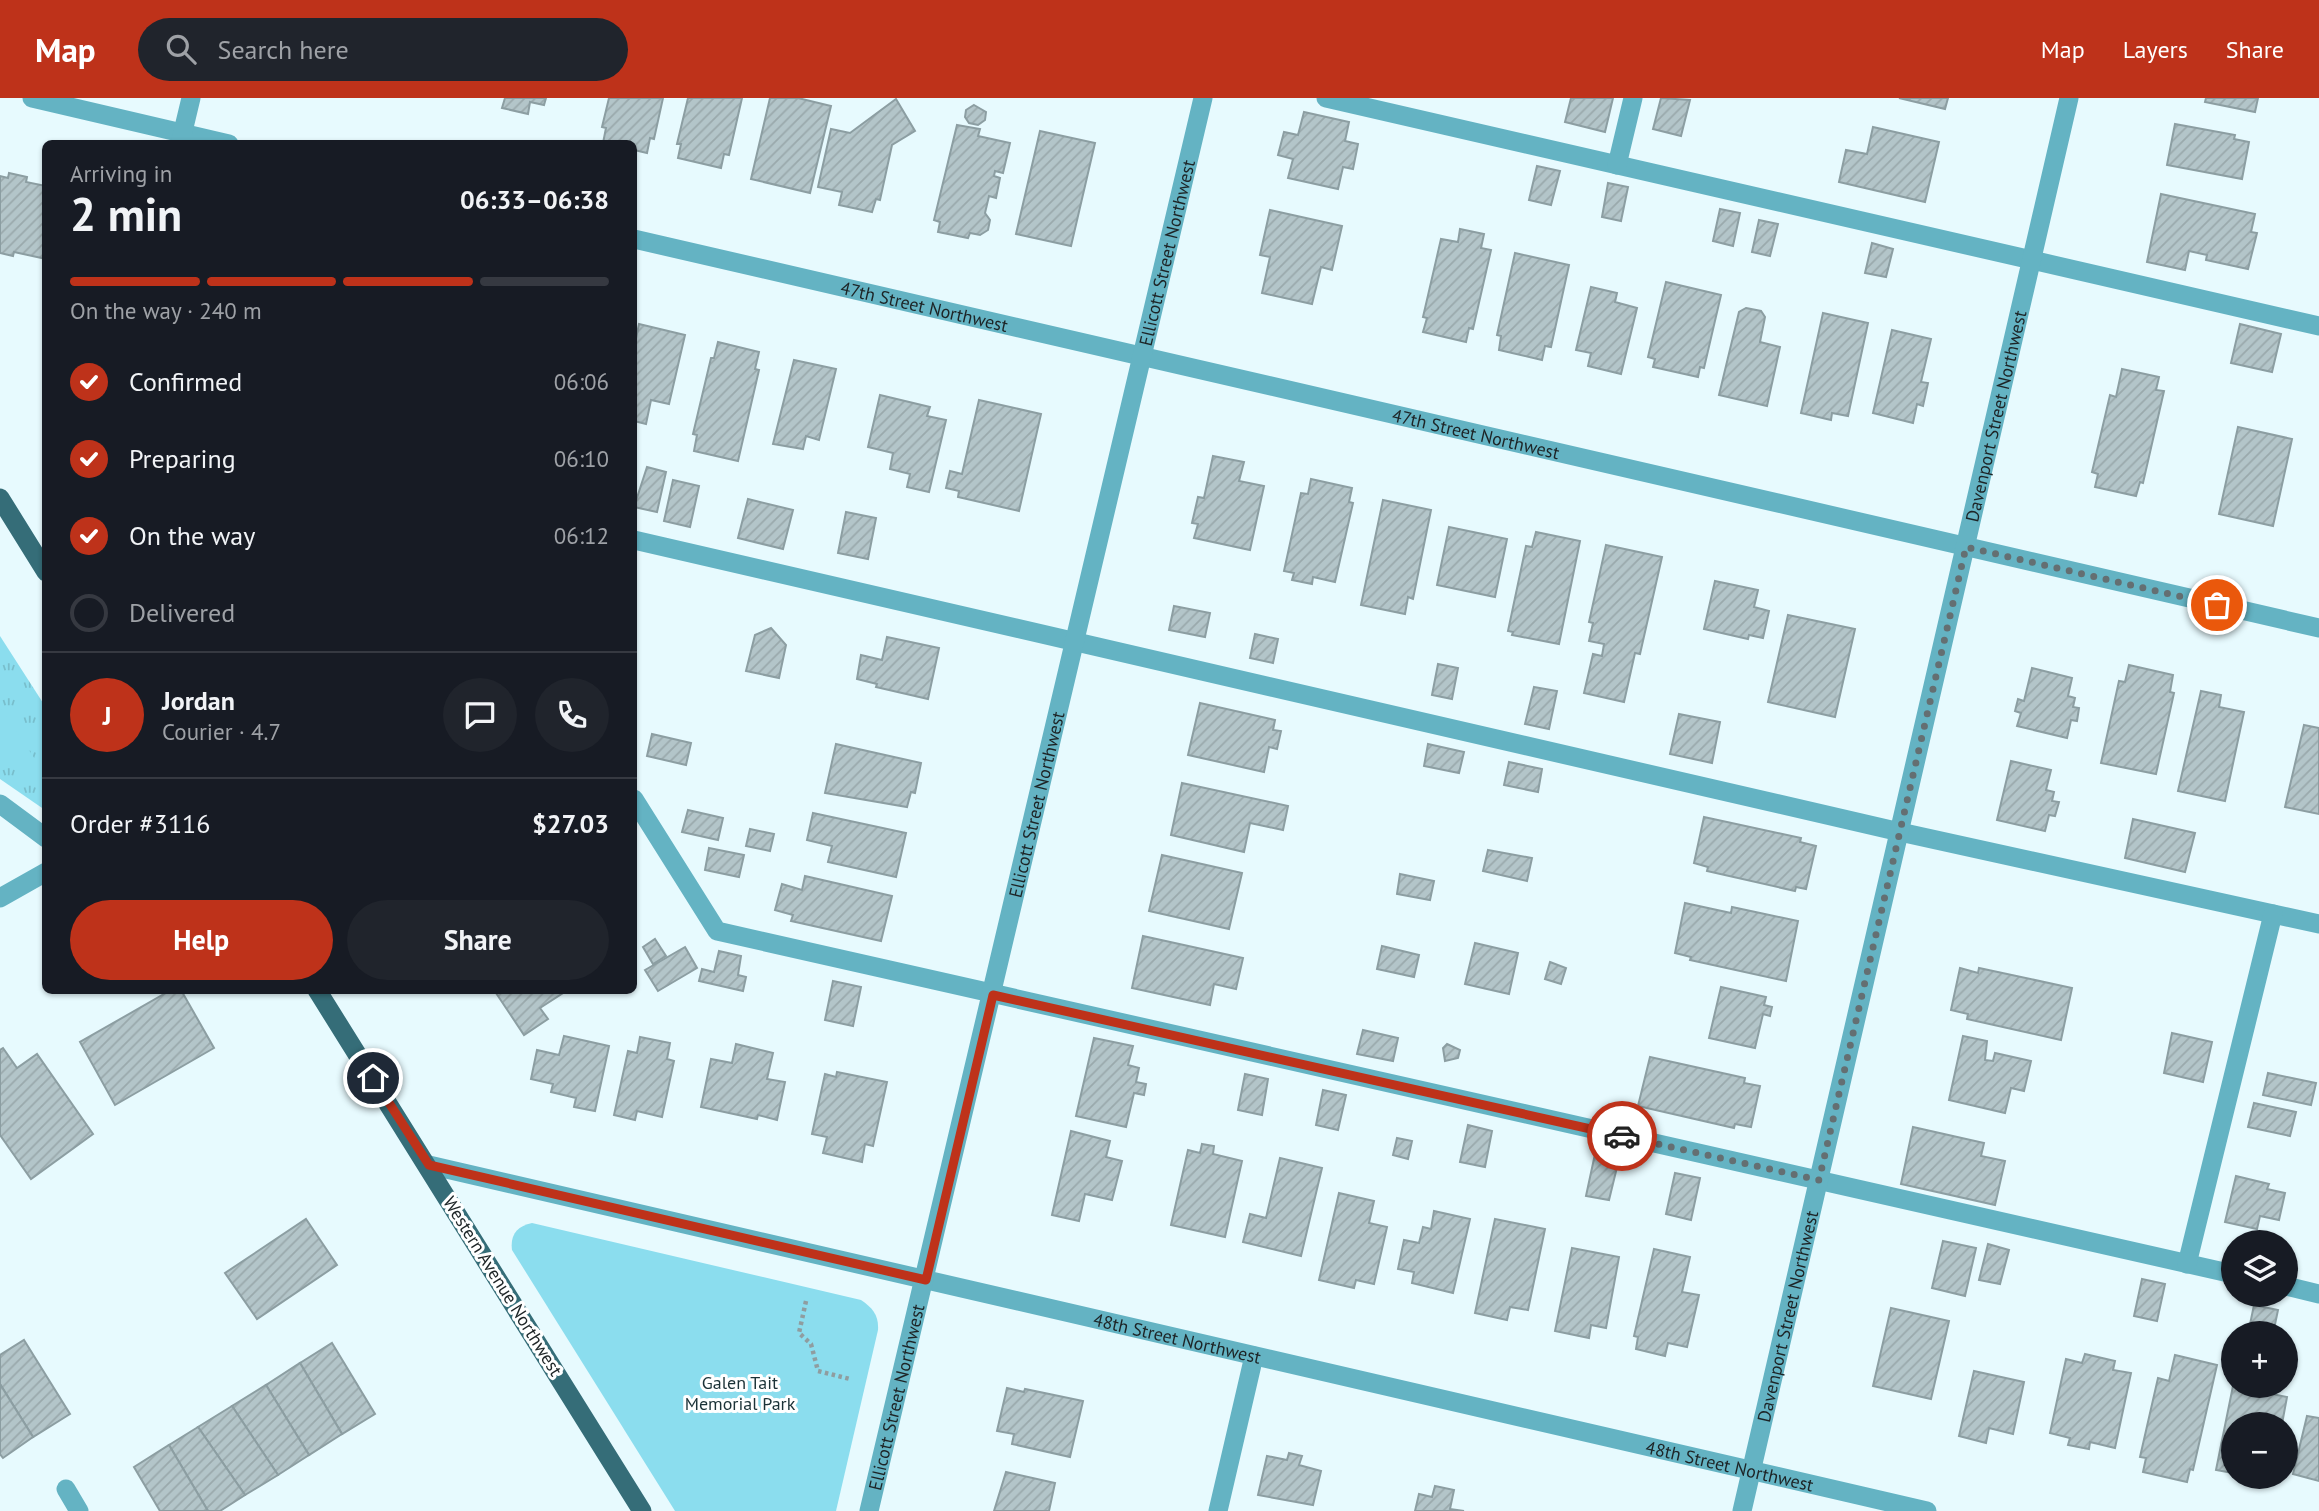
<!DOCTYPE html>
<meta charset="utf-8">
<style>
body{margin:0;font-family:"PT Sans",sans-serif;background:#20242c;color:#f1f3f6;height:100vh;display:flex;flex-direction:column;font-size:26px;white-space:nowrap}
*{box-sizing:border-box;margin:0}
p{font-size:23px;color:#9ea1a6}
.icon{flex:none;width:38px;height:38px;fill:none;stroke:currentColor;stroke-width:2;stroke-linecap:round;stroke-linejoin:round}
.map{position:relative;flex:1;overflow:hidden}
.panel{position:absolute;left:42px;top:42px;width:595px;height:854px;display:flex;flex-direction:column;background:#171b24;border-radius:10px;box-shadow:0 2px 5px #0004}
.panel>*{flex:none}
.controls{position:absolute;left:2221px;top:1132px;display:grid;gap:14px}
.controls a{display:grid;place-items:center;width:77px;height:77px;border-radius:50%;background:#171b24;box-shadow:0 2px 5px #0004;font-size:35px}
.pin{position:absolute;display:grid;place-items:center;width:60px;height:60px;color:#fff;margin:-30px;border:4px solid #fff;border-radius:50%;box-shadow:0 2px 7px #0007}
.courier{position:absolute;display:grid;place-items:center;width:70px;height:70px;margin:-35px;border:5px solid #be321a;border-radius:50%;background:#fff;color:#222;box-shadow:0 2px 9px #0007}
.head em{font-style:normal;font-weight:700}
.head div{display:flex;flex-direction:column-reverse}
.head{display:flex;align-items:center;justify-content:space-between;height:119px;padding:0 28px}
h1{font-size:46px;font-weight:700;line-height:52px}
.bar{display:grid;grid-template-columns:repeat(4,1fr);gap:10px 7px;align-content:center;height:84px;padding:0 28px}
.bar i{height:9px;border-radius:5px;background:#363941}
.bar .current{background:#be321a}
.bar p{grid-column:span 4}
.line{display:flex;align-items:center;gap:18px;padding:0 28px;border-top:2px solid #363941}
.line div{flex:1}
.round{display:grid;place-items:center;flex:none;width:74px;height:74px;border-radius:37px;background:#20242c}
ol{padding:0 28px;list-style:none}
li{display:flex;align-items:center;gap:21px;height:77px}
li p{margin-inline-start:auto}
li .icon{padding:7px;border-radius:50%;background:#be321a;color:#fff;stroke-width:4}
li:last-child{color:#9ea1a6}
li i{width:38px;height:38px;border:4px solid #363941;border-radius:50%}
.primary-button{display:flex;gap:14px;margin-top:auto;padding:14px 28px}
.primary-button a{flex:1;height:80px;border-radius:42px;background:#be321a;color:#fff;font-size:28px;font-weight:700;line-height:80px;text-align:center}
.primary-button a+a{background:#20242c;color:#f1f3f6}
header{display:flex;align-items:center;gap:42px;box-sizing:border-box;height:98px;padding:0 35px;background:#be321a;color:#fff}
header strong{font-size:33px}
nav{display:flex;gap:38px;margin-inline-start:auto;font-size:24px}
.search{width:490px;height:63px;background:#20242c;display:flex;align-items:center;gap:18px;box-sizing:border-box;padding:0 24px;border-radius:38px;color:#9ea1a6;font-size:26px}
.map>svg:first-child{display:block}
.grass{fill:url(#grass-tufts)}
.green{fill:#8bddee}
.building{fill:url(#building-hatch);stroke:#8c9ea2;stroke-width:2}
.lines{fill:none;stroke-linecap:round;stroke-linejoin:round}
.path{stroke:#8f9da0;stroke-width:4.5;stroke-dasharray:3.5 3.5;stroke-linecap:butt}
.service{stroke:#64b3c3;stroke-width:19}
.minor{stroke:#64b3c3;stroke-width:19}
.primary{stroke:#356d78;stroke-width:19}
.done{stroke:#646f72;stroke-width:7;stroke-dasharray:0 12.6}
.route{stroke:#be321a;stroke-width:9}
.labels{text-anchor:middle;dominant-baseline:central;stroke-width:6;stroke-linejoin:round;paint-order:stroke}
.street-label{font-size:18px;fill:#1d2426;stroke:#fff}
.park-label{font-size:18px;fill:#1b3237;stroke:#fff}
</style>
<header>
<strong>Map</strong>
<div class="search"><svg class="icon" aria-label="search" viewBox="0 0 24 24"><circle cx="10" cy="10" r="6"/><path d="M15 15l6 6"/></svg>Search here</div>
<nav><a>Map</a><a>Layers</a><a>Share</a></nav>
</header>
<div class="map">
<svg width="2319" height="1413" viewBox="0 0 2319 1413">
<defs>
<pattern id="grass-tufts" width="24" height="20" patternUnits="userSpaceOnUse" patternTransform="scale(1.75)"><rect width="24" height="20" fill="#8bddee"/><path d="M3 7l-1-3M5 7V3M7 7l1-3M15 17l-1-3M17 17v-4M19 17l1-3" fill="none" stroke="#78becc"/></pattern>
<pattern id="building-hatch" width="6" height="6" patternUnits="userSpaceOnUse" patternTransform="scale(1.75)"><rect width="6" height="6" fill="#b3c5c9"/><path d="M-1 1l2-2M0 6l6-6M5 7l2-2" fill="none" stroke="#9aa9ac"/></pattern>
</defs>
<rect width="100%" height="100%" fill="#e7fafe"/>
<polygon class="grass" points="0,538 45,608 45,712 0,681"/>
<g class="green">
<polygon points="0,609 45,676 0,646"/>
<path d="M532 1125 861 1202C873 1210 879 1218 878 1232L836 1413H675L512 1152C510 1137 517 1128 532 1125Z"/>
</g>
<g class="building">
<polygon points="505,0 546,0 544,7 530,4 528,16 502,10"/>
<polygon points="609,0 663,0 654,41 650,40 647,55 634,52 634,46 603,45 606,30 602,29"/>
<polygon points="688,0 742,0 729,57 724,56 721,70 678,60 681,46 677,46"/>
<polygon points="770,0 798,0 831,8 810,95 751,81"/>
<polygon points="1571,0 1613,0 1605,34 1565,24"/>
<polygon points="1661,0 1690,2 1681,38 1653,31"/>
<polygon points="1899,0 1948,0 1945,11"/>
<polygon points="2206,0 2258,0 2255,14 2205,4"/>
<polygon points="896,1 915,33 892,47 880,102 876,101 872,114 839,107 842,94 818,89 831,31 850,35"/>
<polygon points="974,7 986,14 985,22 978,27 969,25 965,19 966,12"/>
<polygon points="1304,14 1349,24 1345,43 1358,46 1353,71 1343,69 1338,91 1288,80 1293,61 1278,57 1284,34 1298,37"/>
<polygon points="2175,26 2235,37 2234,41 2249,44 2242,81 2167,67"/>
<polygon points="957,27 980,31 978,38 1010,45 1003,75 995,73 994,78 1000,80 996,100 989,98 985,115 990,122 988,132 980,137 970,135 968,140 938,134 940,124 934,122"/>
<polygon points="1873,29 1939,44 1925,104 1839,84 1846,52 1867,56"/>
<polygon points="1040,33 1095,45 1071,148 1016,136"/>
<polygon points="1537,68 1560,73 1551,107 1529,102"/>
<polygon points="9,75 27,79 26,84 46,88 46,161 14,154 13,158 0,155 0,78 8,80"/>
<polygon points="1608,85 1628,89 1621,123 1602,119"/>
<polygon points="2161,96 2255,116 2251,134 2257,135 2248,171 2206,162 2207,157 2189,153 2185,172 2147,164"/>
<polygon points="1720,111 1740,115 1733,148 1713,143"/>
<polygon points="1270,112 1342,128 1332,172 1321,169 1312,206 1262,195 1270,159 1260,157"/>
<polygon points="1759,122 1778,126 1770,158 1752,154"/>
<polygon points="1460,131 1484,136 1481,150 1491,152 1473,231 1469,230 1466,244 1423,234 1427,220 1423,219 1441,141 1458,144"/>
<polygon points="1872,145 1893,151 1886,179 1865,175"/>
<polygon points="1515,155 1569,167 1551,249 1545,248 1542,262 1499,252 1501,238 1497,237"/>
<polygon points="1666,184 1721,197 1704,270 1700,269 1698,279 1653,269 1655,261 1648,259"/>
<polygon points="1591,189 1617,195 1615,204 1637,210 1621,276 1588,268 1591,255 1576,252"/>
<polygon points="1746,210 1761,213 1765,219 1760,244 1780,249 1767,308 1719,297 1739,214"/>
<polygon points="1823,215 1868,225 1848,318 1832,315 1831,322 1801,315"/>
<polygon points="639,226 685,237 669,306 651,302 646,326 634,323 634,250"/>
<polygon points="2240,226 2281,236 2272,274 2231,265"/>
<polygon points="1892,232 1931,241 1921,284 1928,285 1923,308 1917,306 1913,325 1873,315"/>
<polygon points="718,244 759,254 755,271 759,272 738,363 694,353 697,337 693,336 711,260 714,260"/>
<polygon points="794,262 836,271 819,342 806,338 803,351 773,346"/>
<polygon points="2122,271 2159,279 2156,292 2164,293 2143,385 2140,384 2136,398 2095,389 2098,376 2092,374 2110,297 2116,299"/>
<polygon points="880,297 930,309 927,318 946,322 929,394 907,389 910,376 890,371 893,355 868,349"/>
<polygon points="979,302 1041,316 1019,413 958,399 959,393 946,390 950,373 962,376"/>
<polygon points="2238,329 2292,341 2273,428 2219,416"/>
<polygon points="1213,358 1244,364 1239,383 1264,388 1250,452 1194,440 1198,426 1192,425 1198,399 1204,400"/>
<polygon points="647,369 666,374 657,414 634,409"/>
<polygon points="1311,381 1352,390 1349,404 1353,405 1335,484 1313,479 1312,486 1292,482 1294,475 1284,473 1301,395 1308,396"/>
<polygon points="673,382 699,388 690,429 664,423"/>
<polygon points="748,401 793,412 783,451 738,440"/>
<polygon points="1383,402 1431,412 1413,501 1408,499 1405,516 1361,507"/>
<polygon points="846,414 876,420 868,461 838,455"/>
<polygon points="1449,429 1507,441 1495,499 1437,487"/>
<polygon points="1536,434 1580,443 1559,546 1512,537 1513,534 1508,533 1526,448 1532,449"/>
<polygon points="1606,447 1662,459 1640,556 1635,555 1624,604 1584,595 1593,556 1602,558 1604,546 1589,543 1593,525 1589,524"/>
<polygon points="1715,483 1758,492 1754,509 1769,513 1763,540 1749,537 1748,541 1704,531"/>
<polygon points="1174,508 1210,515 1205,539 1169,532"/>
<polygon points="1788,517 1855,531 1835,619 1768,604"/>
<polygon points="771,530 786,547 779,580 746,573 755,537"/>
<polygon points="1255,536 1278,541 1273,565 1250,560"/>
<polygon points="887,539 939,550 928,601 876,589 877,586 857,581 861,557 882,562"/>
<polygon points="1438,566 1458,570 1452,601 1432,597"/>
<polygon points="2129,567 2173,577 2170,594 2174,595 2156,676 2101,665 2119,583 2125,584"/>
<polygon points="2032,570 2072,580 2068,598 2075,600 2073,609 2079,610 2077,623 2071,622 2067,640 2017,628 2021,615 2015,613 2018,601 2024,603"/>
<polygon points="1534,589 1557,593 1549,631 1525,626"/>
<polygon points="2201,593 2221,597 2219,609 2244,614 2225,703 2178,693"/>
<polygon points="1200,605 1275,622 1273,632 1281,633 1277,651 1269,649 1264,674 1188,657"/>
<polygon points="1679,616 1720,624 1712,665 1670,656"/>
<polygon points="2304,627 2319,630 2319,716 2285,709"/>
<polygon points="652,636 691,645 686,667 647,658"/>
<polygon points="836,646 921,665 915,695 911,694 907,709 825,695"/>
<polygon points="1428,646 1464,654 1459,675 1424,668"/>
<polygon points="2011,663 2051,672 2046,692 2054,694 2052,703 2059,704 2055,718 2049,717 2045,733 1997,722"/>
<polygon points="1509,664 1542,671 1538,694 1504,687"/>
<polygon points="1182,685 1288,708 1283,732 1250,725 1244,754 1171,737"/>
<polygon points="688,712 723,720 718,742 682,734"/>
<polygon points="813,715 906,735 896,779 828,764 832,748 807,742"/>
<polygon points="1704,719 1801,740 1800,744 1816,748 1806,791 1796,789 1795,793 1707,773 1708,769 1694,765"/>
<polygon points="2133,721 2195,735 2185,774 2125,760"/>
<polygon points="750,731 774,736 770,753 746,748"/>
<polygon points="709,750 744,757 739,779 705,772"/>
<polygon points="1488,752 1532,760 1527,783 1483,773"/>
<polygon points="1162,757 1242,775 1229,831 1149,813"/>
<polygon points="1400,776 1434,783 1430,802 1397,796"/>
<polygon points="805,778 892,798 881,843 791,823 793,817 775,812 782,786 802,792"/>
<polygon points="1685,805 1731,815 1732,809 1798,823 1786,883 1690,862 1691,859 1675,855"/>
<polygon points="1143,838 1243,860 1236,891 1214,886 1210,907 1132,890"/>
<polygon points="655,841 666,858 653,866 643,849"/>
<polygon points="1475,845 1518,855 1509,896 1465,886"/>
<polygon points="1382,848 1419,857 1414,879 1377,871"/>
<polygon points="685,849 697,870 658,893 645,872"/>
<polygon points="719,853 741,858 738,877 746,879 743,893 699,883 702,871 714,874"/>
<polygon points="1550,864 1566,870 1561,886 1545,881"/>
<polygon points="1960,870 1978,875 1979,870 2072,890 2061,942 1967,921 1968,916 1951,912"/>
<polygon points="833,883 861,889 853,928 825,922"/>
<polygon points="1721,889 1766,899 1764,907 1772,909 1770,918 1763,916 1755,950 1709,940"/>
<polygon points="171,892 181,892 214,950 115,1007 80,944"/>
<polygon points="494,892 562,892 563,895 540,910 548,921 524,937"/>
<polygon points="1363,932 1398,940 1393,963 1357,956"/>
<polygon points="2172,935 2212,944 2203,984 2164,975"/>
<polygon points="564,938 609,948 595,1013 574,1009 576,1000 551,994 553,986 531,981 537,952 559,957"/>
<polygon points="1963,938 1987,943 1985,962 1993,963 1995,955 2031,963 2024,993 2011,990 2005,1015 1949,1002"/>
<polygon points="640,939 670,945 667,961 674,963 662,1019 637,1013 635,1022 614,1017 628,953 637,955"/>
<polygon points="1094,940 1133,948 1128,967 1139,970 1136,984 1146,986 1144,997 1134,995 1126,1029 1076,1018"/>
<polygon points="736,946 773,955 767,981 785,984 777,1022 758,1017 757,1021 701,1009 711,961 732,965"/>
<polygon points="1447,946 1460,952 1458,960 1445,963 1443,950"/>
<polygon points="3,950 17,970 37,956 93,1036 31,1081 0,1037 0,952"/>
<polygon points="1650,959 1745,980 1744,985 1760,988 1751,1029 1735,1026 1734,1030 1638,1008"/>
<polygon points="837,974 887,984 873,1048 865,1046 862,1064 823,1055 827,1039 812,1036 825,976 836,979"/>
<polygon points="2268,975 2316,985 2311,1007 2263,997"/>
<polygon points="1245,976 1268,981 1262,1017 1238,1012"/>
<polygon points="1323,992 1346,997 1338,1032 1316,1027"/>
<polygon points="2254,1005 2296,1014 2290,1038 2248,1029"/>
<polygon points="1468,1027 1492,1033 1485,1069 1460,1064"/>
<polygon points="1913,1029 1984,1045 1981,1058 2005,1063 1995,1107 1901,1086"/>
<polygon points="1071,1033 1110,1043 1106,1059 1122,1063 1112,1102 1085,1096 1079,1123 1052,1117"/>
<polygon points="1397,1040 1412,1043 1408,1061 1393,1057"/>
<polygon points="1202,1046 1214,1048 1213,1056 1242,1063 1225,1139 1171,1127 1188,1052 1200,1055"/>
<polygon points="1595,1056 1619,1061 1609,1102 1586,1098"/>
<polygon points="1280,1060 1322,1070 1301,1158 1243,1144 1250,1116 1266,1120"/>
<polygon points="1675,1075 1700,1080 1691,1122 1666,1116"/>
<polygon points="2236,1078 2269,1086 2267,1091 2285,1095 2279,1122 2260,1118 2257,1131 2225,1124"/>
<polygon points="1339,1095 1374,1103 1369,1125 1387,1129 1374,1186 1356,1182 1354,1190 1319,1182"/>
<polygon points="1434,1113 1470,1121 1453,1195 1412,1185 1414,1174 1398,1171 1404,1142 1419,1145 1423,1129 1431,1131"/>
<polygon points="306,1121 337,1167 257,1221 225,1175"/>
<polygon points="1495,1121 1545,1131 1528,1212 1510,1209 1507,1222 1475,1215"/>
<polygon points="1943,1143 1976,1150 1965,1198 1932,1190"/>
<polygon points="1988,1146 2009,1152 2000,1186 1979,1182"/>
<polygon points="1572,1150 1619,1159 1606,1230 1591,1227 1589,1240 1555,1233"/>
<polygon points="1654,1151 1690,1159 1682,1194 1699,1197 1687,1249 1668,1245 1665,1258 1636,1251 1638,1239 1634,1238"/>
<polygon points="2142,1181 2165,1186 2157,1223 2134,1218"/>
<polygon points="2254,1207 2278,1212 2273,1236 2248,1236"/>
<polygon points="1891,1210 1949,1223 1931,1301 1873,1288"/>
<polygon points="24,1242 70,1316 33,1339 0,1286 0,1257"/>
<polygon points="332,1245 375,1316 342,1336 300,1265"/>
<polygon points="2085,1256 2115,1263 2113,1272 2131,1275 2115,1350 2090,1344 2089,1351 2068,1347 2070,1340 2050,1335 2066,1261 2082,1265"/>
<polygon points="2175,1257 2217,1267 2193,1372 2190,1371 2187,1384 2143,1374 2146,1360 2140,1359 2158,1280 2169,1283"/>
<polygon points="300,1265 342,1336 309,1357 266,1287"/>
<polygon points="1974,1273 2024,1284 2013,1336 1989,1330 1986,1345 1959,1338"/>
<polygon points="0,1286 33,1339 3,1360 0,1356"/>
<polygon points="266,1287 309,1357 278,1377 232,1308"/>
<polygon points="2233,1288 2287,1299 2282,1326 2233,1326 2233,1375 2216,1372"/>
<polygon points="1007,1290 1024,1294 1025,1291 1083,1303 1070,1359 1012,1346 1014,1336 997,1333"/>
<polygon points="232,1308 278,1377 245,1397 198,1329"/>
<polygon points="2307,1318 2319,1320 2319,1383 2293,1376"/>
<polygon points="198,1329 245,1397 220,1413 208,1413 169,1347"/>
<polygon points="169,1347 208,1413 160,1413 134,1369"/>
<polygon points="1289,1355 1302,1358 1299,1367 1321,1373 1313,1407 1258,1397 1267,1358 1287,1362"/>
<polygon points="1006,1374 1055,1385 1049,1413 994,1413"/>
<polygon points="1435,1388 1454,1392 1450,1411 1464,1413 1415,1413 1419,1396 1432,1399"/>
</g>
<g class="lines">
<polyline class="path" points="806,1203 799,1235 811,1246 818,1273 850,1281"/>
<g class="service">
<polyline points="1326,0 2319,228"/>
<polyline points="1617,67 1633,0"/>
<polyline points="634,442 1900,734 2319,826"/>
<polyline points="634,701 717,833 2233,1176"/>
<polyline points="2187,1166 2273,816"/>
<polyline points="2286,1188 2319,1196"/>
<polyline points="66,1391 79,1413"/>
<polyline points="1218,1413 1254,1258"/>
</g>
<g class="minor">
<polyline points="32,0 229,46"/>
<polyline points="180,46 191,0"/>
<path id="s1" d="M634 141 2319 530"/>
<polyline points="0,706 46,740"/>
<polyline points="0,800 46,774"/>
<path id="s2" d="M429 1067 1927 1413"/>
<path id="s3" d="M869 1413 1203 0"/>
<path id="s4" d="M1742 1413 2069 0"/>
</g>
<g class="primary">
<polyline points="0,400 46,474"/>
<polyline points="317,892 642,1413"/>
</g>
</g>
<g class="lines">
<polyline class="done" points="1622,1038 1819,1082 1966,449 2217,507"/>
<polyline class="route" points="373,980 429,1067 926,1182 993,897 1622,1038"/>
</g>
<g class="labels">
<g class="street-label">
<text stroke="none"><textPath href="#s3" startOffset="1293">Ellicott Street Northwest</textPath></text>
<text stroke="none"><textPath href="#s1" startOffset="298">47th Street Northwest</textPath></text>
<text stroke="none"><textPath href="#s4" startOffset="1124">Davenport Street Northwest</textPath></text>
<text stroke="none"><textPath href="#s1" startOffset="864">47th Street Northwest</textPath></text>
<text stroke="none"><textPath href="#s3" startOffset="726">Ellicott Street Northwest</textPath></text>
<text transform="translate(503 1188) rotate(58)">Western Avenue Northwest</text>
<text stroke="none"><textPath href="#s4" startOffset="200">Davenport Street Northwest</textPath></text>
<text stroke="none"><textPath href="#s2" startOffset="768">48th Street Northwest</textPath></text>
<text stroke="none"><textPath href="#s3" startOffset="117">Ellicott Street Northwest</textPath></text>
<text stroke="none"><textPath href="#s2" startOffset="1335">48th Street Northwest</textPath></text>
</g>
<g class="park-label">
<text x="740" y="1284">Galen Tait<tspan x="740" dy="21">Memorial Park</tspan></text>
</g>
</g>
</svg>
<div class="controls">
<a><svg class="icon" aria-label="layers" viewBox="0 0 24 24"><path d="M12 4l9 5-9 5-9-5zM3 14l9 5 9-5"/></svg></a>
<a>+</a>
<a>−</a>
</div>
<div class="pin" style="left:2217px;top:507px;background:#ea580c"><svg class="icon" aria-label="bag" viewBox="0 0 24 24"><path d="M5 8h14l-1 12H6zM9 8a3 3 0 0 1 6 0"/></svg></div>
<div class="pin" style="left:373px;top:980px;background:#1f2937"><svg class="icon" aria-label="home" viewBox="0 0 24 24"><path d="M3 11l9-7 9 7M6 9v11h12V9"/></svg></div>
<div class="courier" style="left:1622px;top:1038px"><svg class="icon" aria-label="car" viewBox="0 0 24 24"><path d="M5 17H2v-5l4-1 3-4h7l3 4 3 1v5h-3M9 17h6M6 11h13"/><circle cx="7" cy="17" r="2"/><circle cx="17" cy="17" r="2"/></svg></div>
<section class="panel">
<div class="head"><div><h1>2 min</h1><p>Arriving in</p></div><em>06:33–06:38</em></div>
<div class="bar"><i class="current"></i><i class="current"></i><i class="current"></i><i></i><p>On the way · 240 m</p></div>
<ol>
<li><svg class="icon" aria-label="check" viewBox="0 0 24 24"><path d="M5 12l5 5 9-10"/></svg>Confirmed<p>06:06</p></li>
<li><svg class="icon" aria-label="check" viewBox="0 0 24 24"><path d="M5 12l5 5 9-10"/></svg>Preparing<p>06:10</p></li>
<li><svg class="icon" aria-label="check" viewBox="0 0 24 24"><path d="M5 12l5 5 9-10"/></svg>On the way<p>06:12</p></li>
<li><i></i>Delivered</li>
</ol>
<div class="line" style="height:126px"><b class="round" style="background:#be321a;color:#fff">J</b><div><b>Jordan</b><p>Courier · 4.7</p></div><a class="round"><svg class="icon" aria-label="chat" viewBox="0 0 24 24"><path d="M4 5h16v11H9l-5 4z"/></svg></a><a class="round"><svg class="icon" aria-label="phone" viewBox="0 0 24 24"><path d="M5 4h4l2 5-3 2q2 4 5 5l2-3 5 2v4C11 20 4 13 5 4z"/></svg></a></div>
<div class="line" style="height:91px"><div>Order #3116</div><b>$27.03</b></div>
<div class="primary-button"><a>Help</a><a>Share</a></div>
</section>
</div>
